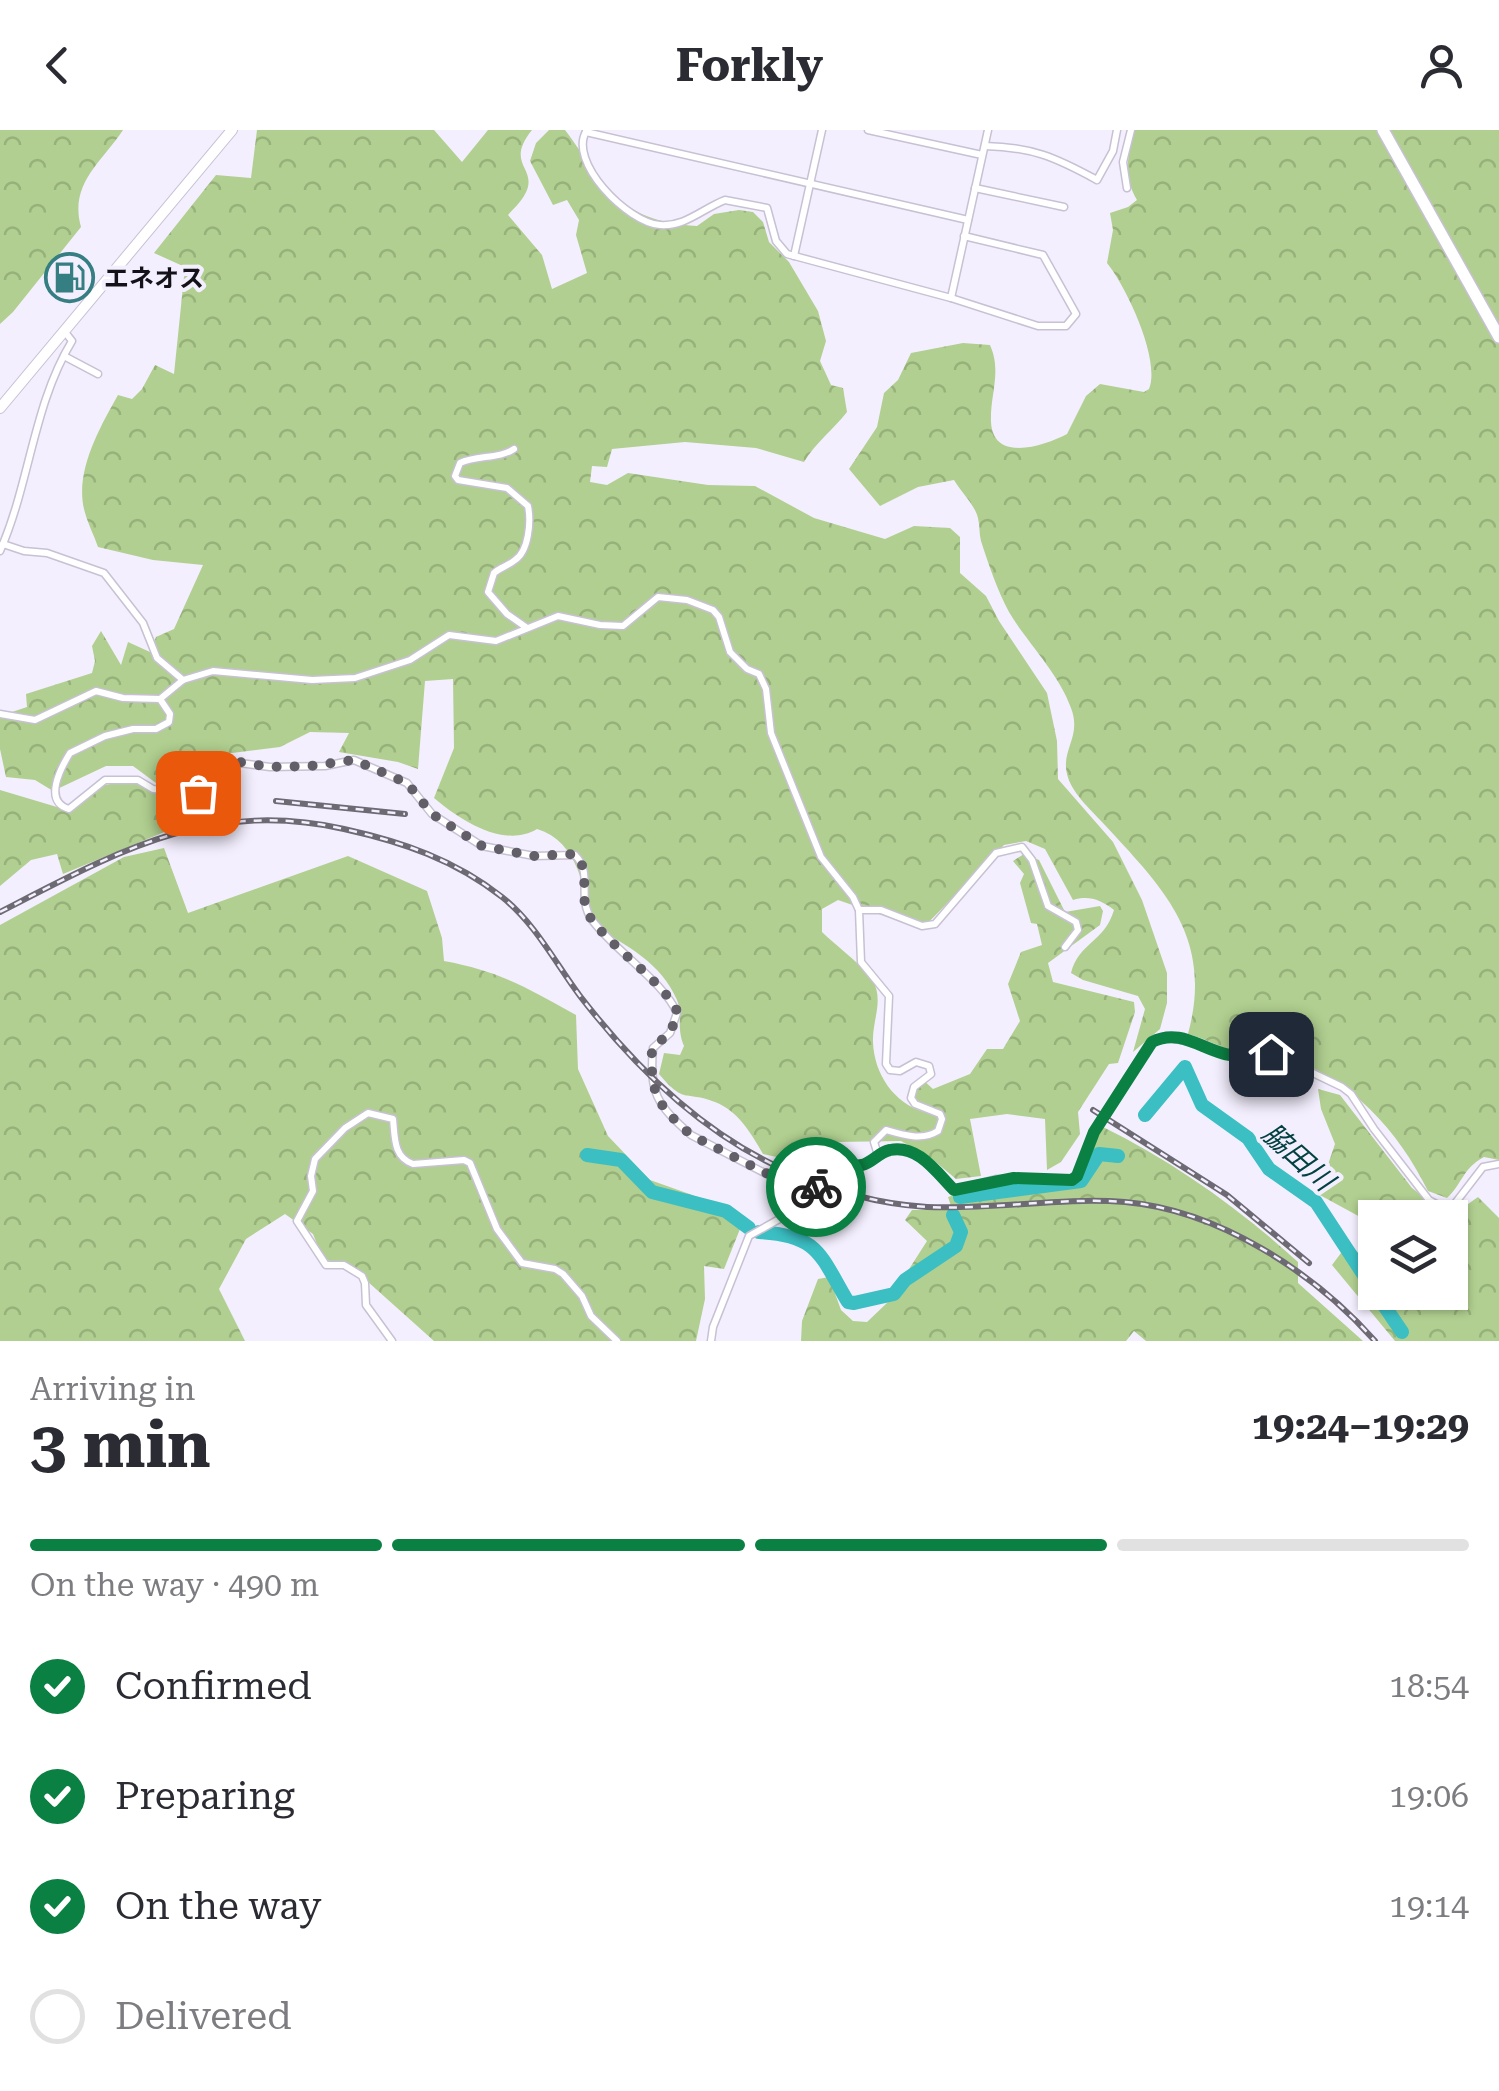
<!DOCTYPE html>
<meta charset="utf-8">
<style>
body{margin:0;font-family:"Roboto Serif","Noto Sans JP",serif;background:#f2f2f3;color:#2b2b33;height:100vh;display:flex;flex-direction:column;font-size:38px;white-space:nowrap}
*{box-sizing:border-box;margin:0}
p{font-size:32px;color:#7c7c81}
.icon{flex:none;width:55px;height:55px;fill:none;stroke:currentColor;stroke-width:2;stroke-linecap:round;stroke-linejoin:round}
.map{position:relative;height:1211px;overflow:hidden}
.side{display:flex;flex-direction:column;background:#fff;flex:1}
.side>*{flex:none}
.tools{position:absolute;left:1358px;top:1070px;display:grid;gap:20px}
.tools a{display:grid;place-items:center;width:110px;height:110px;border-radius:0px;background:#fff;box-shadow:0 2px 8px #0004;font-size:50px}
.pin{position:absolute;display:grid;place-items:center;width:85px;height:85px;color:#fff;margin:-42px;border-radius:20px;box-shadow:0 5px 15px #0006}
.courier{position:absolute;display:grid;place-items:center;width:100px;height:100px;margin:-50px;border:8px solid #0b8043;border-radius:50%;background:#fff;color:#222;box-shadow:0 2px 12px #0007}
.summary em{font-style:normal;font-weight:700}
.summary div{display:flex;flex-direction:column-reverse}
.summary{display:flex;align-items:center;justify-content:space-between;height:170px;padding:0 30px}
h1{font-size:65px;font-weight:700;line-height:75px}
.bar{display:grid;grid-template-columns:repeat(4,1fr);gap:15px 10px;align-content:center;height:120px;padding:0 30px}
.bar i{height:12px;border-radius:8px;background:#e1e1e2}
.bar .selected{background:#0b8043}
.bar p{grid-column:span 4}
ol{padding:0 30px;list-style:none}
li{display:flex;align-items:center;gap:30px;height:110px}
li p{margin-inline-start:auto}
li .icon{padding:10px;border-radius:50%;background:#0b8043;color:#fff;stroke-width:4}
li:last-child{color:#7c7c81}
li i{width:55px;height:55px;border:5px solid #e1e1e2;border-radius:50%}
header{display:flex;justify-content:space-between;align-items:center;height:130px;padding:0 30px;background:#fff;font-size:45px;font-weight:700}
.map>svg:first-child{display:block}
.forest{fill:url(#forest-crowns)}
.lines{fill:none;stroke-linecap:round;stroke-linejoin:round}
.river{stroke:#3bbfc3;stroke-width:14}
.street-casing{stroke:#c7c1d3;stroke-width:9}
.primary-casing{stroke:#c7c1d3;stroke-width:12}
.highway-casing{stroke:#c7c1d3;stroke-width:14}
.street{stroke:#fff;stroke-width:6}
.primary{stroke:#fff;stroke-width:10}
.highway{stroke:#fff;stroke-width:11}
.rail-casing{stroke:#6d6a74;stroke-width:6}
.rail{stroke:#f4effe;stroke-width:2.5;stroke-dasharray:8;stroke-linecap:butt}
.done{stroke:#625f68;stroke-width:10;stroke-dasharray:0 18}
.route{stroke:#0b8043;stroke-width:12}
.labels{text-anchor:middle;dominant-baseline:central;stroke-width:8;stroke-linejoin:round;paint-order:stroke}
.poi-label{font-size:25px;font-weight:bold;fill:#141118;stroke:#f4effe;text-anchor:start}
.water-label{font-size:28px;font-style:italic;fill:#034142;stroke:#f4effe}
</style>
<header><svg class="icon" aria-label="back" viewBox="0 0 24 24"><path d="M15 5l-7 7 7 7"/></svg>Forkly<svg class="icon" aria-label="person" viewBox="0 0 24 24"><circle cx="12" cy="8" r="4"/><path d="M4 21q1-7 8-7t8 7"/></svg></header>
<div class="map">
<svg width="1499" height="1211" viewBox="0 0 1499 1211">
<defs>
<pattern id="forest-crowns" width="20" height="18" patternUnits="userSpaceOnUse" patternTransform="scale(2.5)"><rect width="20" height="18" fill="#b1cf90"/><path d="M2 6a3 3 0 1 1 6 0M12 15a3 3 0 1 1 6 0" fill="none" stroke="#97b17b"/></pattern>
</defs>
<rect width="100%" height="100%" fill="#f4effe"/>
<g class="forest">
<path d="M0 0H123C101 33 69 54 81 97L13 182 0 194Z"/>
<path d="M257 0H434L462 32 488 0H532C503 36 541 38 524 66 520 73 513 79 508 85L542 125 552 159 587 143 576 105 579 90 567 70 553 75 530 31 536 13 549 0H565C608 58 619 91 697 96L714 84 739 80 753 82 763 92 769 112 789 132 818 181 826 211 820 231 831 255 843 258 847 282C833 300 816 312 804 332L756 318 685 312 612 319 607 337 592 336 590 352 607 355 628 343 708 355 755 356 814 388 885 409 914 396 950 398 960 407V443L986 466 999 491 1047 563 1057 611 1058 649 1113 712 1142 770 1167 843V873L1160 899 1133 922 1145 879 1138 866 1083 850 1071 843C1079 812 1104 813 1114 780 1101 770 1089 765 1073 770L1045 719 1026 711 1004 715 922 799 838 770 822 779V802C835 815 864 836 873 851 884 871 872 891 873 912 874 944 894 973 924 982L928 978 911 971 908 965 922 949 933 959 970 944 987 919H1003L1020 891 1008 854 1021 822 1042 815 1037 794 1031 793 1020 753 1024 744 1013 731 1024 724 1039 730 1065 782 1100 776 1103 781 1100 795 1048 833 1053 852 1134 872 1135 882 1118 933 1109 934 1078 982 1080 1004 1061 1032 1047 1040 1045 989 1007 984 970 989 981 1046 956 1049 931 1028 901 1011 836 1012 822 1030 795 1031 763 1024C751 1003 738 981 715 972 684 960 685 975 659 944L664 923 680 925 684 916C676 898 683 884 677 870 661 833 627 815 594 797 583 758 579 712 537 699 504 719 460 690 434 668L454 618 453 549 425 551 418 639 398 632 339 622 349 603 310 602 280 617 208 626 193 636 226 640 197 658 160 656 133 636H106L53 661 35 650 6 647 0 619V586L27 577 26 564 92 543 95 531 92 516 101 501 121 535 128 512 150 522 156 507 174 499 203 435 153 430 98 417C94 405 87 392 84 379 75 341 100 297 118 265L132 269 142 259 155 235 174 244 185 137 154 123 216 45 251 48Z"/>
<path d="M1135 0H1499V1030L1484 1027C1462 1039 1463 1053 1447 1068L1428 1061C1398 1000 1351 949 1285 926 1265 919 1244 925 1225 918 1212 913 1202 908 1188 904 1214 807 1164 759 1102 692 1090 679 1071 662 1067 644 1061 619 1082 607 1071 578 1058 542 1028 514 1009 482 998 462 988 433 981 411 979 404 980 396 978 388 975 375 961 362 954 350L918 357 880 376 849 339 877 297 884 263 898 250 911 223 963 213 990 215C1002 242 990 264 991 292 993 333 1044 316 1067 304L1086 266 1100 254 1144 262 1149 259C1161 230 1126 156 1107 133L1113 100 1110 83 1128 77 1137 70C1122 45 1128 26 1135 0Z"/>
<polygon points="134,650 179,676 166,685 174,698 63,744 57,724 31,730 0,756 0,660 67,680 99,656"/>
<path d="M164 718 188 783 348 726 427 761 442 808 444 831C499 841 528 858 576 885L578 939 608 1006 650 1050 729 1078 740 1099 724 1139 704 1136 705 1169 696 1211H434L367 1151 322 1127 313 1104 285 1084 246 1109 219 1159 245 1211H0V795L124 727Z"/>
<polygon points="1318,959 1340,965 1412,1058 1437,1077 1458,1081 1478,1067 1499,1088 1499,1211 1395,1211 1332,1135 1347,1115 1375,1134 1375,1162 1450,1162 1450,1088 1375,1088 1375,1101 1362,1088 1318,1064 1335,1014 1321,979"/>
<path d="M1103 997C1174 1032 1240 1079 1298 1132V1153L1363 1211H1146L1134 1201 1126 1211H801L802 1191 818 1149 829 1147 841 1180 853 1191 867 1192 888 1172 927 1111 905 1090 912 1080 952 1079 948 1067 990 1055 1070 1051Z"/>
</g>
<g class="lines">
<g class="river">
<polyline points="1145,985 1185,937 1202,975 1248,1008 1269,1039 1316,1072 1375,1162"/>
<polyline points="587,1025 621,1030 652,1062 726,1081 749,1098"/>
<polyline points="960,1067 1081,1051 1099,1024 1118,1026"/>
<path d="M759 1102C819 1105 820 1125 848 1172L854 1173 894 1164 905 1150 956 1116 961 1102 953 1085"/>
<polyline points="1375,1162 1402,1202"/>
</g>
<defs>
<g id="street">
<path d="M587 0C566 31 628 93 660 95 685 97 702 79 725 70L767 78 776 111 787 124 951 168 988 0"/>
<polyline points="868,0 982,25"/>
<polyline points="586,2 968,90"/>
<path d="M985 16C1032 17 1055 27 1097 50L1113 21 1117 0"/>
<polyline points="975,58 1064,77"/>
<polyline points="1127,58 1123,32 1131,0"/>
<polyline points="794,126 822,0"/>
<polyline points="951,168 1038,196 1066,196 1076,184 1043,125 964,106"/>
<polyline points="64,226 98,244"/>
<path d="M514 319C499 329 477 325 460 333L455 346 458 350 507 358 528 376C531 391 529 421 515 430 508 436 501 437 494 443L488 462 507 484 527 498"/>
<polyline points="3,414 24,421 47,423 104,443 143,493 157,528 183,550"/>
<path d="M0 421C30 353 33 275 72 211L65 202"/>
<path d="M160 569 170 584 169 592 156 599H133L105 606 70 623C60 639 43 672 69 679L105 650H138L153 659 198 663 219 653 240 633 270 637 325 636 354 630 407 653 432 684 482 716 534 726 575 725C594 744 576 767 592 790 615 821 664 852 677 883L670 903 653 918C649 963 657 975 691 1005L811 1067"/>
<path d="M0 584 35 590 96 561 123 568 160 569 183 550 213 541 312 550 355 548 410 530 449 505 496 511 558 486 600 495 623 496 658 467 687 470 713 480 719 487 730 522 747 539 759 544 766 559 771 603 821 727 853 767 859 780 861 832 889 866 886 934 890 940 900 941 916 932 929 936 931 944 914 957 911 968 915 974 940 984 942 989 938 1001C922 1011 903 1005 886 1000L874 1012 878 1025"/>
<polyline points="859,780 881,780 922,796 935,794 996,723 1022,717 1032,730 1048,776 1076,792 1078,800 1065,817"/>
<path d="M392 1211 366 1175 365 1153 362 1146 344 1135H326L297 1091 313 1061 311 1046 315 1029 345 998 368 983 393 989C395 1007 393 1027 413 1034L464 1030 470 1033 497 1099 522 1133 555 1139 563 1144 582 1166 591 1186 617 1211"/>
<polyline points="711,1211 713,1197 749,1106 799,1078 811,1067 823,1045 834,1038 867,1034 885,1020 905,1021 919,1025 954,1060 996,1049 1072,1050 1079,1042 1093,1002 1142,925 1152,912 1162,907 1200,913 1232,926 1271,923 1342,957 1351,964 1374,999 1429,1070 1438,1075 1453,1076 1483,1037 1499,1034"/>
</g>
<polyline id="primary" points="0,278 232,0"/>
<polyline id="highway" points="1383,0 1499,207"/>
</defs>
<use href="#street" class="street-casing"/>
<use href="#primary" class="primary-casing"/>
<use href="#highway" class="highway-casing"/>
<use href="#street" class="street"/>
<use href="#primary" class="primary"/>
<use href="#highway" class="highway"/>
<defs>
<g id="rail">
<polyline points="276,671 405,684"/>
<path d="M0 782C117 722 208 669 344 699 403 712 455 730 502 767 535 793 556 834 580 866 634 936 702 1003 783 1039 828 1060 878 1074 927 1077 993 1080 1059 1067 1125 1072 1218 1080 1314 1142 1375 1211"/>
<polyline points="1093,980 1227,1065 1309,1133"/>
</g>
</defs>
<use href="#rail" class="rail-casing"/>
<use href="#rail" class="rail"/>
</g>
<g class="lines">
<path class="done" d="M198 663 219 653 240 632 270 637 310 636 354 630 407 653 432 684 482 716 534 726 575 724C594 744 575 767 592 790 615 821 663 851 678 883L670 903 652 918C650 964 657 975 691 1005L811 1066 816 1057"/>
<path class="route" d="M816 1057C829 1036 841 1039 862 1035 873 1032 879 1022 890 1020 918 1014 937 1043 954 1060L1014 1048 1072 1050 1077 1046 1094 1002 1152 912C1181 897 1203 921 1230 925 1244 927 1257 922 1271 924"/>
</g>
<defs>
<symbol id="fuel-ring" viewBox="-11 -11 22 22"><circle r="9.5" fill="#f4effe" stroke="#357e81" stroke-width="1.5"/><path d="M-5.5-6h7V0h2V4h1.3V-2.5L3-4.5l.8-.8L6-3V5H2.5V1h-1V6h-7ZM-4.2-4.7v3.2H.2V-4.7Z" fill="#357e81"/></symbol>
</defs>
<g fill-rule="evenodd">
<use href="#fuel-ring" x="42" y="120" width="55" height="55"/>
</g>
<g class="labels">
<g class="poi-label">
<text x="104" y="148">エネオス</text>
</g>
<g class="water-label">
<text transform="translate(1298 1027) rotate(42)">脇田川</text>
</g>
</g>
</svg>
<div class="tools">
<a><svg class="icon" aria-label="layers" viewBox="0 0 24 24"><path d="M12 4l9 5-9 5-9-5zM3 14l9 5 9-5"/></svg></a>
</div>
<div class="pin" style="left:198px;top:663px;background:#ea580c"><svg class="icon" aria-label="bag" viewBox="0 0 24 24"><path d="M5 8h14l-1 12H6zM9 8a3 3 0 0 1 6 0"/></svg></div>
<div class="pin" style="left:1271px;top:924px;background:#1f2937"><svg class="icon" aria-label="home" viewBox="0 0 24 24"><path d="M3 11l9-7 9 7M6 9v11h12V9"/></svg></div>
<div class="courier" style="left:816px;top:1057px"><svg class="icon" aria-label="bike" viewBox="0 0 24 24"><circle cx="6" cy="16" r="4"/><circle cx="18" cy="16" r="4"/><path d="M6 16l4-8h5l3 8M10 8l3 8H6M13 5h3"/></svg></div>
</div>
<section class="side">
<div class="summary"><div><h1>3 min</h1><p>Arriving in</p></div><em>19:24–19:29</em></div>
<div class="bar"><i class="selected"></i><i class="selected"></i><i class="selected"></i><i></i><p>On the way · 490 m</p></div>
<ol>
<li><svg class="icon" aria-label="check" viewBox="0 0 24 24"><path d="M5 12l5 5 9-10"/></svg>Confirmed<p>18:54</p></li>
<li><svg class="icon" aria-label="check" viewBox="0 0 24 24"><path d="M5 12l5 5 9-10"/></svg>Preparing<p>19:06</p></li>
<li><svg class="icon" aria-label="check" viewBox="0 0 24 24"><path d="M5 12l5 5 9-10"/></svg>On the way<p>19:14</p></li>
<li><i></i>Delivered</li>
</ol>
</section>
